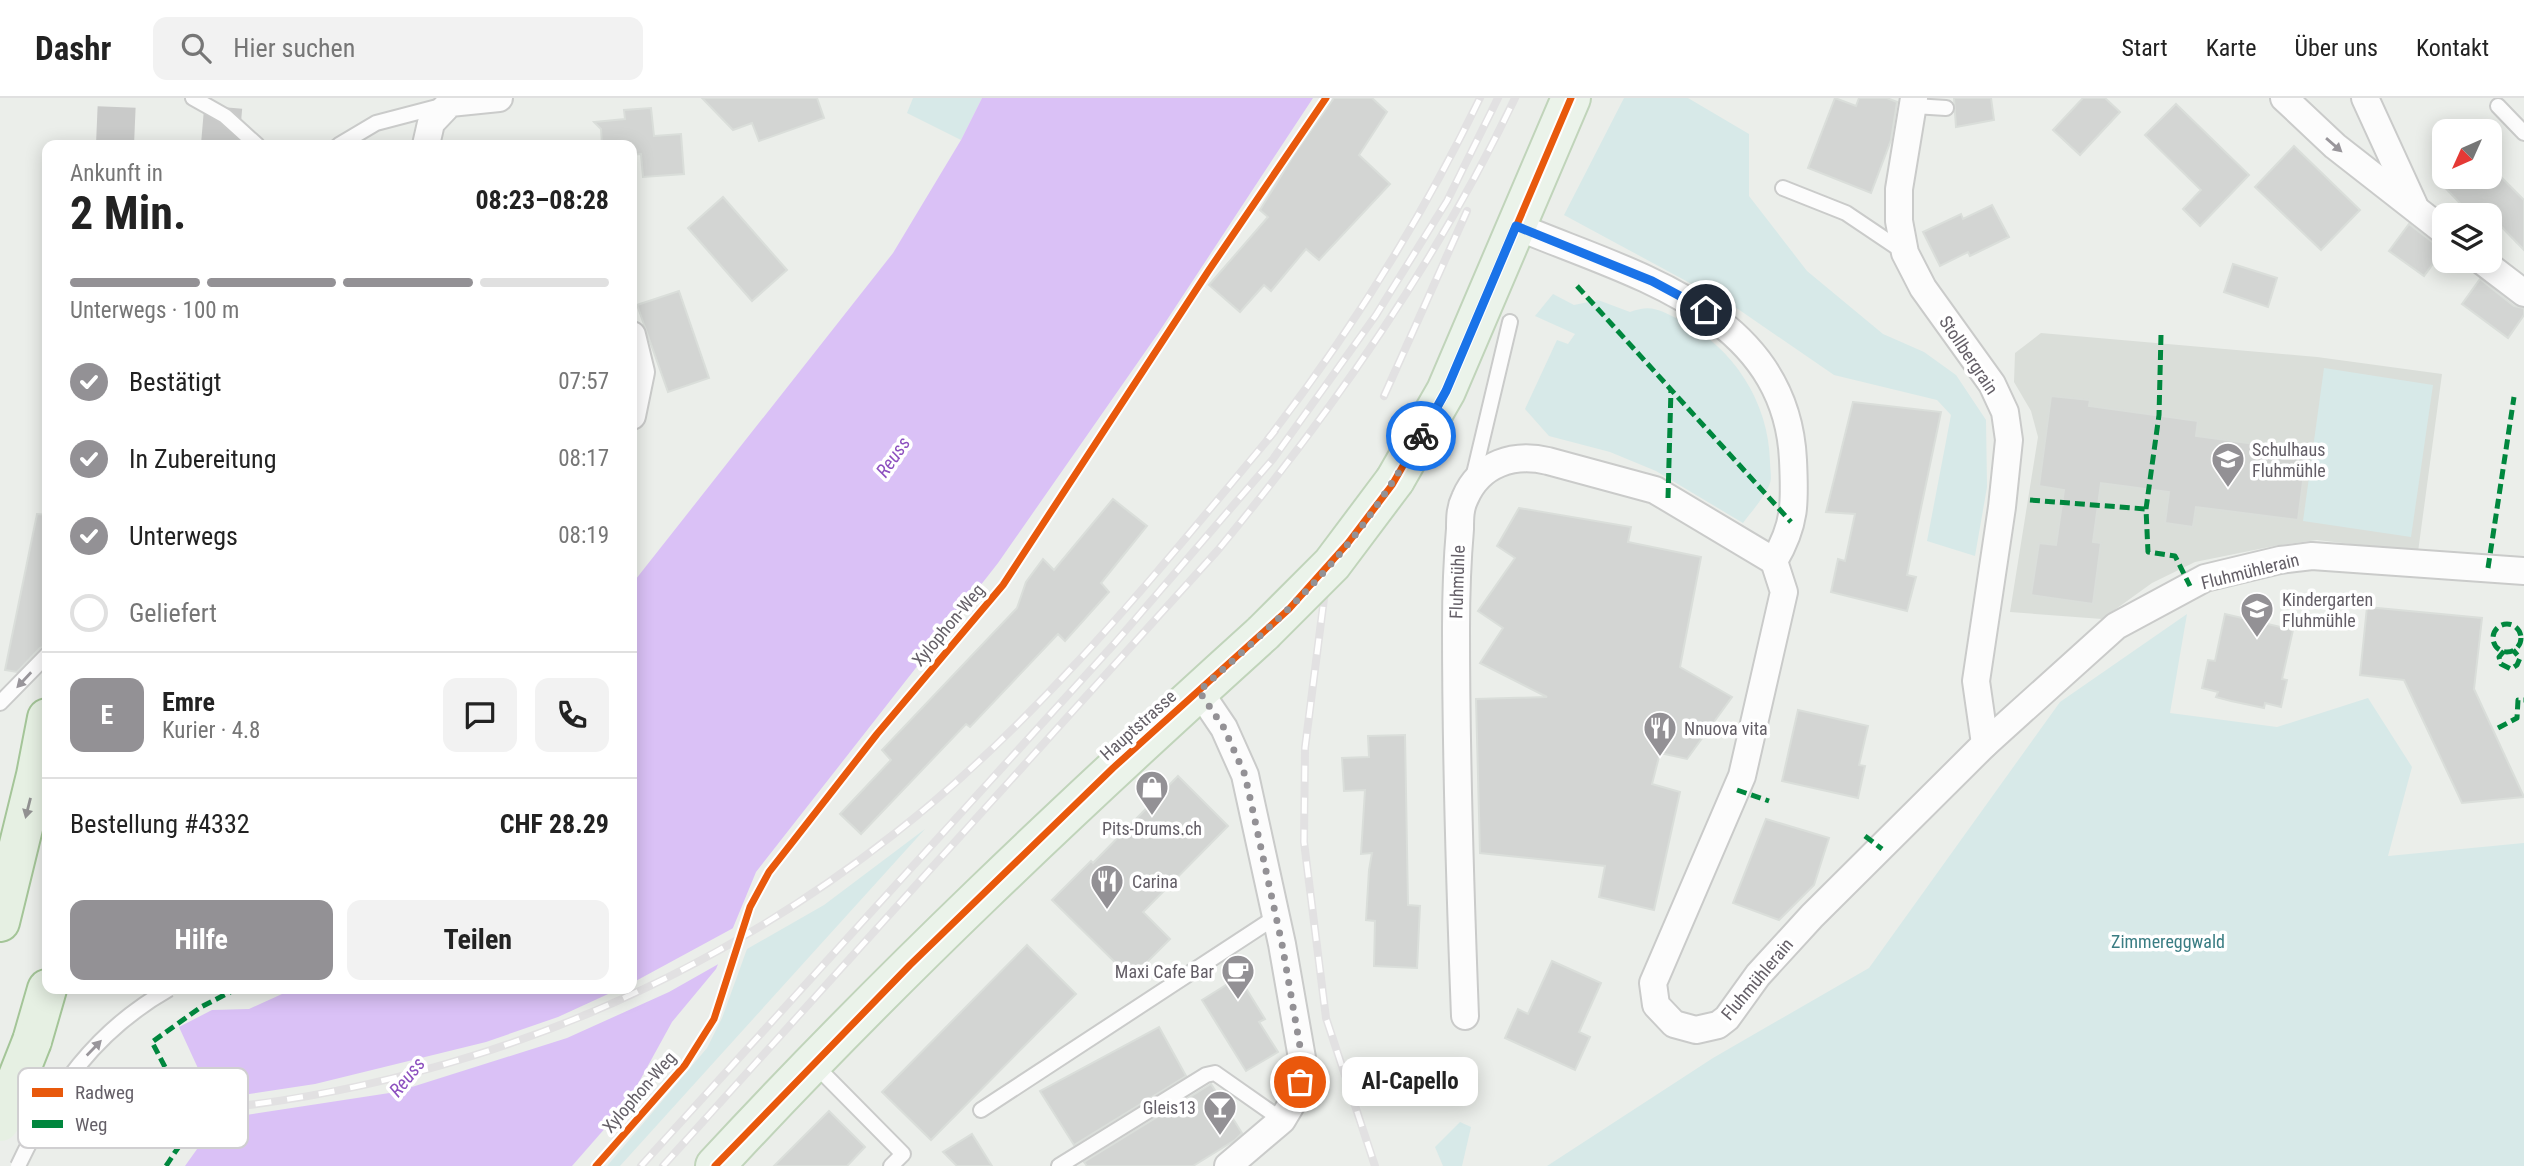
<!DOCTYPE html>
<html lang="de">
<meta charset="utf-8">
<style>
body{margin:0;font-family:"Roboto Condensed",sans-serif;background:#f2f2f2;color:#222;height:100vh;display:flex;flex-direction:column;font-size:26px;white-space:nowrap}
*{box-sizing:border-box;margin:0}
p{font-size:23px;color:#767676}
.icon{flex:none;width:38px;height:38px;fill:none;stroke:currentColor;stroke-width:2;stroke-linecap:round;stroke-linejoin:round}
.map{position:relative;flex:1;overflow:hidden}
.details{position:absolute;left:42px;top:42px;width:595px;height:854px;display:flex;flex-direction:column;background:#fff;border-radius:14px;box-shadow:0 4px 18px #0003}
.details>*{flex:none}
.needle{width:46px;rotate:225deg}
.buttons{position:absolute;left:2432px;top:21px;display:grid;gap:14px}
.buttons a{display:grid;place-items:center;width:70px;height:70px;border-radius:14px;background:#fff;box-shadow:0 4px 18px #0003;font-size:35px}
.pin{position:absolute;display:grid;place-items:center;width:60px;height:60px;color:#fff;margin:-30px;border:4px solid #fff;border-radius:50%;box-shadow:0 2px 7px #0007}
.courier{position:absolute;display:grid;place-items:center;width:70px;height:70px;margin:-35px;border:5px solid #1a73e8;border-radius:50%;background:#fff;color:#222;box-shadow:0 2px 9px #0007}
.bubble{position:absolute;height:49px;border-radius:14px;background:#fff;box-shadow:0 4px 18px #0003;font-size:23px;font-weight:700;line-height:49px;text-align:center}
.overview em{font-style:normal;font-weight:700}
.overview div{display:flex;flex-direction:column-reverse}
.overview{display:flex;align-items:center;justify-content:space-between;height:119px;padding:0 28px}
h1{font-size:46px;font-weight:700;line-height:52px}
.bar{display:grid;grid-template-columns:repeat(4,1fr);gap:10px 7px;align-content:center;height:84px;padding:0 28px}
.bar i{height:9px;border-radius:5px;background:#e0e0e0}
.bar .on{background:#939195}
.bar p{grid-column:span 4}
.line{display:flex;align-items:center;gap:18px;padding:0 28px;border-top:2px solid #e0e0e0}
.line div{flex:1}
.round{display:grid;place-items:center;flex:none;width:74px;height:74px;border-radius:14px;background:#f2f2f2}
ol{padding:0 28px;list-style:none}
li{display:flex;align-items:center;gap:21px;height:77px}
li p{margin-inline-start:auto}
li .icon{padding:7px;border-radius:50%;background:#939195;color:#fff;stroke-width:4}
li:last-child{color:#767676}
li i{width:38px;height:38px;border:4px solid #e0e0e0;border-radius:50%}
.primary-button{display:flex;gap:14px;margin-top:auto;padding:14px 28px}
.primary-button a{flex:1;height:80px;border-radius:14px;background:#939195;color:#fff;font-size:28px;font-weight:700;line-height:80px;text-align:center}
.primary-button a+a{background:#f2f2f2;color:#222}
header{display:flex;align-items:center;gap:42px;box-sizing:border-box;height:98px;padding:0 35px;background:#fff;border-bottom:2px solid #e0e0e0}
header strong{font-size:33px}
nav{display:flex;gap:38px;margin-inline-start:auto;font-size:24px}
.search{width:490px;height:63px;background:#f2f2f2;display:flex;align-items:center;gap:18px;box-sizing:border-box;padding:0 24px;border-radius:14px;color:#767676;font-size:26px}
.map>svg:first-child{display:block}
.education{fill:#daded9}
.green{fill:#d7e9e8}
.water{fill:#dac1f6}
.pier{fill:#ebeeea}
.building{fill:#d3d5d3;stroke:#dadeda;stroke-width:2}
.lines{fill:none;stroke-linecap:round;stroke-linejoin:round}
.motorway-tunnel{stroke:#c9cac9;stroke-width:38;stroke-dasharray:38 19;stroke-linecap:butt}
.service-casing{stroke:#cacbca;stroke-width:18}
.minor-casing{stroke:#cacbca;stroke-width:30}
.primary-casing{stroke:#c0d4ba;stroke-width:42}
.motorway-casing{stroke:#a4c598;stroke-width:42}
.service{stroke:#fcfcfc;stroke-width:14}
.minor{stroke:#fcfcfc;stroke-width:26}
.primary{stroke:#ebf3ea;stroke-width:38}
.motorway{stroke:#e6f0e3;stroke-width:38}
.rail-casing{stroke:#e2e1e2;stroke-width:8}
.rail{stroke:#fff;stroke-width:5;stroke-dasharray:16;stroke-linecap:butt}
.service-bridge-casing{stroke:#cacbca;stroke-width:18;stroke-linecap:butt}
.primary-bridge-casing{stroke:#c0d4ba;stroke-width:42;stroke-linecap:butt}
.motorway-bridge-casing{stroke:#a4c598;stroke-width:42;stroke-linecap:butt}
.service-bridge{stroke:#fcfcfc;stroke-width:14}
.primary-bridge{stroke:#ebf3ea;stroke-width:38}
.motorway-bridge{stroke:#e6f0e3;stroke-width:38}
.quiet{stroke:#00873e;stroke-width:5;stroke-dasharray:10 5;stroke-linecap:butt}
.cycleway-casing{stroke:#fff;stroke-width:11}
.cycleway{stroke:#e8590c;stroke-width:7}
.oneway{fill:#99969b}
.oneway2{fill:#929292}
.done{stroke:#939195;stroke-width:7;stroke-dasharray:0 12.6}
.route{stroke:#1a73e8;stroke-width:9}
.labels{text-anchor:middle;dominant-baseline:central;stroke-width:7;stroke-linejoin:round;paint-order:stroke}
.street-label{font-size:18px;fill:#645f67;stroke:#fff}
.poi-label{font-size:18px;fill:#645f67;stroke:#fff;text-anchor:start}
.park-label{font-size:18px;fill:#3a7d83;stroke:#fff}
.water-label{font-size:19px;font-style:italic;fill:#8d50bf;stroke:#fff}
.key{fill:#fff;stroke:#d0cfd1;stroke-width:2}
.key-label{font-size:19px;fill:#645f67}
</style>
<header>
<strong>Dashr</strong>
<div class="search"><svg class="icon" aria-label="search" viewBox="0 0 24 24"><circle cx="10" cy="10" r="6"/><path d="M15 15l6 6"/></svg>Hier suchen</div>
<nav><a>Start</a><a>Karte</a><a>Über uns</a><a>Kontakt</a></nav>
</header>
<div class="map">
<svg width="2524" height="1068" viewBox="0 0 2524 1068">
<rect width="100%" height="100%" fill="#ebeeea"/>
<polygon class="education" points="2041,235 2317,259 2442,276 2418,454 2317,442 2274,448 2195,464 2152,485 2102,521 2010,514 2038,339 2031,313 2014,284 2015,255"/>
<g class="green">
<polygon points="913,0 982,0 961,42 907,15"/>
<polygon points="1624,0 1688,0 1749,36 1749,98 1807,173 1883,236 1924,254 1956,277 1986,322 1987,389 1975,458 1927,443 1951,317 1937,302 1834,277 1738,211 1564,117"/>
<path d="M1553 196 1574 207 1598 202 1630 214C1652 206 1659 212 1680 222 1733 249 1769 304 1770 364 1770 370 1772 380 1770 385 1765 399 1751 414 1743 425L1656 373 1610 354 1549 338 1525 311 1557 242 1568 246 1575 236 1535 218Z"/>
<polygon points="2324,270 2433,287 2411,439 2303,423"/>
<polygon points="2187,516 2170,615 2277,629 2368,600 2412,669 2388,758 2524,745 2524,1068 1547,1068 1713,960 1869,870 2060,604"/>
<polygon points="925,731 620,1068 607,1068 707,950 722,920 747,851 824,807"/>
<polygon points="1460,1024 1471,1029 1462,1068 1443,1068 1435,1049"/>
</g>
<polygon class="water" points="982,0 1313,0 1159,234 998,465 756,774 716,871 672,924 628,1004 572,1068 185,1068 212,1030 202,979 179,929 212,912 249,911 293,891 632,891 632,486 893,155 961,42"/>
<polygon class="pier" points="737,828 722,864 669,894 567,940 396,994 207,1023 203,1003 315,986 486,944 558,919 619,891 632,891 632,885"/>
<g class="building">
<polygon points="702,0 817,0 824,20 759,43 752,25 733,32"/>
<polygon points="1334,0 1372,0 1387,14 1359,57 1390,86 1319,162 1306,151 1271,193 1264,187 1240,214 1209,187 1268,119 1260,112 1295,55"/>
<polygon points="1835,0 1856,8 1859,0 1887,0 1897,4 1891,42 1871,95 1808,70"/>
<polygon points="1954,0 1991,0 1994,22 1956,29"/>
<polygon points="2083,0 2105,0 2120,14 2080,57 2053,32"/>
<polygon points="2176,6 2249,77 2200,128 2183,111 2201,92 2145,37"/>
<polygon points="651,10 654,38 681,36 684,76 643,79 641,56 632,57 632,47 602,47 601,31 594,24 625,21 624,12"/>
<polygon points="2294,48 2360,112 2321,152 2255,89"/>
<polygon points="2435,79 2501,79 2524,102 2524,152 2490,117 2471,117"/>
<polygon points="723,99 787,172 752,203 688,130"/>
<polygon points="1992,107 2009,139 1970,158 1968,154 1940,168 1923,134 1961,116 1963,121"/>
<polygon points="2409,126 2435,146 2445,149 2424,178 2389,153"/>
<polygon points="2233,166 2277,180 2268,209 2224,194"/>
<polygon points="2480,181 2514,208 2524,210 2524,217 2508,240 2462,206"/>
<polygon points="679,193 709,280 668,294 637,207"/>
<polygon points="2051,298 2090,302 2089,308 2198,323 2196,338 2307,353 2298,422 2196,409 2193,429 2165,425 2169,394 2101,385 2093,444 2101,445 2093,506 2031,497 2039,445 2056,447 2064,392 2039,388"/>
<polygon points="1853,304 1941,314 1907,477 1916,479 1907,513 1831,494 1838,461 1845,463 1855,416 1826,414"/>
<polygon points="1113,401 1147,428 1101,485 1109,494 1065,543 1058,536 970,629 966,626 861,736 840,716 891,662 882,652 1017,510 1026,484 1043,461 1054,472"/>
<polygon points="1519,410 1631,429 1628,444 1701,459 1680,569 1732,599 1687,661 1660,655 1652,686 1680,694 1654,812 1599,799 1605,768 1480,755 1476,601 1547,599 1480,565 1503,530 1478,513 1515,460 1497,448"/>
<polygon points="37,416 47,417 47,548 40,550 17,574 5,572"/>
<polygon points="2367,509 2482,520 2474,591 2524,699 2462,705 2404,582 2360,577"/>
<polygon points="2225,516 2293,532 2282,581 2287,582 2281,609 2265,605 2264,610 2231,603 2216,599 2218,594 2202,590 2208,562 2215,563"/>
<polygon points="1798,612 1868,628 1859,667 1865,668 1858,700 1782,683"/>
<polygon points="1405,637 1408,807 1420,808 1417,870 1374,868 1375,823 1366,822 1369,772 1372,755 1361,756 1365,692 1344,693 1342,660 1369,659 1368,638"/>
<polygon points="1178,678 1228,728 1143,814 1170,841 1131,880 1052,802 1091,763 1093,765"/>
<polygon points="1766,721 1829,740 1814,787 1779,822 1733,805"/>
<polygon points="1027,847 1076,896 931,1042 882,994"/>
<polygon points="1552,863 1601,885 1579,934 1590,939 1575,972 1505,940 1518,911 1528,916"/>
<polygon points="1239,879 1265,921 1259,924 1278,954 1246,973 1202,902"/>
<polygon points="1159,929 1186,978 1074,1047 1040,993"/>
<polygon points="1211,986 1242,1035 1235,1042 1193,1068 1087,1068 1084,1064"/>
<polygon points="829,1013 865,1049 847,1068 774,1068"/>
<polygon points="972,1036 992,1068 957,1068 943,1054"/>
</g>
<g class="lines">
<g class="motorway-tunnel">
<polyline points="115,47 117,0"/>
<polyline points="220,47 224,0"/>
</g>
<defs>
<g id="service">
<polyline points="193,0 225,18 257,47"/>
<polyline points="1914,8 1946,10"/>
<polyline points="2498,8 2524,35"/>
<polyline points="339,47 376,25 441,8"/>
<polyline points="1783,90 1846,115 1904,154"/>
<polyline points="1473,380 1510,224"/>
<polyline points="0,605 47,557"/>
<polyline points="814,966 903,1056 891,1068"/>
<polyline points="981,1012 1274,820"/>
<polyline points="1059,1068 1206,977 1215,975 1282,1022"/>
</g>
<g id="minor">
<polyline points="1914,0 1899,91 1899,123 1905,155 1923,190 1992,286 2005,314 2009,342 2002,409 1976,583 1985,646"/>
<polyline points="2284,0 2335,48 2445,134"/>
<polyline points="2365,0 2414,107"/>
<polyline points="426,47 431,25 450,5 499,0"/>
<path d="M1516 128C1629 176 1786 212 1793 362 1795 404 1796 426 1774 463"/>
<polyline points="2482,163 2524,195"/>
<polyline points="632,237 641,274 632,318"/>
<polyline points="1774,463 1784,494 1742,678 1653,885 1656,907 1674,926 1696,932 1718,927 1727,920 1758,877 1812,818 1985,646 2116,528 2205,480 2280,462 2312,458 2524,473"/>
<polyline points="1199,593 1224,630 1245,677 1282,846 1302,960 1300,984 1294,1002 1282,1022 1228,1068"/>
<path d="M1465 918C1460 789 1456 660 1456 531 1456 497 1457 465 1460 431 1460 420 1460 410 1465 400 1480 365 1514 355 1548 363L1655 392 1774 463"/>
</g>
<g id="primary">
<polyline points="1395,382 1446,293 1571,0"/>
<path d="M715 1068C888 881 1074 706 1263 535"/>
</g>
<g id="motorway">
<polyline points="0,824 36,677 47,620"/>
<polyline points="32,943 47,891"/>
</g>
</defs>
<use href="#service" class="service-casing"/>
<use href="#minor" class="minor-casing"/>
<use href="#primary" class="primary-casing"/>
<use href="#motorway" class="motorway-casing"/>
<use href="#service" class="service"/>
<use href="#minor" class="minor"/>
<use href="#primary" class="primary"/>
<use href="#motorway" class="motorway"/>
<defs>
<g id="rail">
<polyline points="1384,298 1467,113"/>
<path d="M1268 341C1350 235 1422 120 1480 0"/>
<polyline points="1327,477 1305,650 1304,744 1326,920 1375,1068"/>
<path d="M0 1013C320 1038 643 933 894 736 1039 623 1157 474 1275 333"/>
<polyline points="641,1068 1115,545 1273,361 1376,217 1447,103 1498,0"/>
<path d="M663 1068 1218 452C1333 312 1437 164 1515 0"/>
</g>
</defs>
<use href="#rail" class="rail-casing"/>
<use href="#rail" class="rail"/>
<defs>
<path id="service-bridge" d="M18 1068C54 992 95 933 169 891"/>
<polyline id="primary-bridge" points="1263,535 1332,466 1395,382"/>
<polyline id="motorway-bridge" points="0,1024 32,943"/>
</defs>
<use href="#service-bridge" class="service-bridge-casing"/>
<use href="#primary-bridge" class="primary-bridge-casing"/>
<use href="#motorway-bridge" class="motorway-bridge-casing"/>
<use href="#service-bridge" class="service-bridge"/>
<use href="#primary-bridge" class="primary-bridge"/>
<use href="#motorway-bridge" class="motorway-bridge"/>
<g class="quiet">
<polyline points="1577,188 1791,424"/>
<polyline points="2161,237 2159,317 2146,411 2148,454 2175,458 2190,488"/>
<polyline points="1668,400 1671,291"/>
<polyline points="2030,402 2146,411"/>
<polyline points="2488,470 2514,299"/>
<circle cx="2507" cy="540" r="14"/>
<polyline points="2504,553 2499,559 2501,566 2511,571 2517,567 2520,560 2513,552"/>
<polyline points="2498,630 2517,620 2518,602 2524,602"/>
<polyline points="1737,692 1769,703"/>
<polyline points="1865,738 1882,751"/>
<polyline points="165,969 152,944 201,909 236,891"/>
<path d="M166 1068C177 1052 186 1032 207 1030"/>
</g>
<defs>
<g id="cycleway">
<polyline points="596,1068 685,967 714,921 750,809 769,774 877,636 1003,487 1209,172 1326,0"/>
<polyline points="715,1068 910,867 1113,670 1289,511 1348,445 1392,387 1446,293 1571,0"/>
</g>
</defs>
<use href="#cycleway" class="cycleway-casing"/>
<use href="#cycleway" class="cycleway"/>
</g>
<defs><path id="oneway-solid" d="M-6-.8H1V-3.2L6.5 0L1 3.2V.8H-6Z" transform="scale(1.75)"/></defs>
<g class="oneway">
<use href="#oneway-solid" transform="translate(2334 47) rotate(41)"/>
<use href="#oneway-solid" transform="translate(24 582) rotate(133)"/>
<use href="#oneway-solid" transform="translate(94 950) rotate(-46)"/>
</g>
<use class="oneway2" href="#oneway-solid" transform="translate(28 710) rotate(104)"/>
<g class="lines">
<path class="done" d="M1300 984 1302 960 1282 846 1245 677 1224 630 1199 593C1244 552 1291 512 1331 466 1366 427 1394 383 1421 338"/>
<polyline class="route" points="1421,338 1446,293 1516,128 1652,183 1706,212"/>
</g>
<defs>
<symbol id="school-pin" viewBox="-11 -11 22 30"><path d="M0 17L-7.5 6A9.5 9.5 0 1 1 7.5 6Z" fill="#939195" stroke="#fff"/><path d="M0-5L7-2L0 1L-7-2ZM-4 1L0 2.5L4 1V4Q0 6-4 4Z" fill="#fff"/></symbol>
<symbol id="restaurant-pin" viewBox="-11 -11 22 30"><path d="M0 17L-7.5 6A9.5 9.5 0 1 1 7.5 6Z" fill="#939195" stroke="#fff"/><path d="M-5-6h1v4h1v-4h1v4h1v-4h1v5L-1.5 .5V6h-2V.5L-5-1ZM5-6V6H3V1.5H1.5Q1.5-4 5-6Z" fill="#fff"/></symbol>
<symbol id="shop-pin" viewBox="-11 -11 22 30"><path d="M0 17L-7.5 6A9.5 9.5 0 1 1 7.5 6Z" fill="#939195" stroke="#fff"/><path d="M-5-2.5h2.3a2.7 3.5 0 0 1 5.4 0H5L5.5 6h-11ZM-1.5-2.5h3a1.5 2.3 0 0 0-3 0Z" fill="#fff"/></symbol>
<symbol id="cafe-pin" viewBox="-11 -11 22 30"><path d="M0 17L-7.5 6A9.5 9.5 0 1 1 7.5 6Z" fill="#939195" stroke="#fff"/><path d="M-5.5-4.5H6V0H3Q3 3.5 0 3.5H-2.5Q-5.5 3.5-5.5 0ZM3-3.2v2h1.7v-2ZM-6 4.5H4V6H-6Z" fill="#fff"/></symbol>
<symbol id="bar-pin" viewBox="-11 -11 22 30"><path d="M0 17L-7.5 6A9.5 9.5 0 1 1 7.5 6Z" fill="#939195" stroke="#fff"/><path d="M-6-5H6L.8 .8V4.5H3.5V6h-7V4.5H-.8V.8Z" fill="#fff"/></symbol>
</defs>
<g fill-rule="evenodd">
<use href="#school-pin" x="2209" y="342" width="38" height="52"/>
<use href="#school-pin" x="2238" y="492" width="38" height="52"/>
<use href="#restaurant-pin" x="1641" y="611" width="38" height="52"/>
<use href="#shop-pin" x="1133" y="670" width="38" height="52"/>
<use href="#restaurant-pin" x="1088" y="764" width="38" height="52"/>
<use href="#cafe-pin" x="1219" y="854" width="38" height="52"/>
<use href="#bar-pin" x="1201" y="990" width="38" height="52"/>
</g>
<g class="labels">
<g class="street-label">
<text transform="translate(1969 257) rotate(56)">Stollbergrain</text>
<text transform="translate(2250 473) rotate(-14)">Fluhmühlerain</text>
<text transform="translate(1457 484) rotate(-88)">Fluhmühle</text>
<text transform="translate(948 527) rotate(-50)">Xylophon-Weg</text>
<text transform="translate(1138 627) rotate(-42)">Hauptstrasse</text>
<text transform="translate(1757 881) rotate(-50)">Fluhmühlerain</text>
<text transform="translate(639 994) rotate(-49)">Xylophon-Weg</text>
</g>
<g class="poi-label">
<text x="2252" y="351">Schulhaus<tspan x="2252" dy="21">Fluhmühle</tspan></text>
<text x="2282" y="501">Kindergarten<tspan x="2282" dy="21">Fluhmühle</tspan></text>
<text x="1684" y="630">Nnuova vita</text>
<text x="1152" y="730" text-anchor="middle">Pits-Drums.ch</text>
<text x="1132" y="783">Carina</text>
<text x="1214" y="873" text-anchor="end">Maxi Cafe Bar</text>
<text x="1196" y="1009" text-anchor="end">Gleis13</text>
</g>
<g class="park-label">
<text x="2168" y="843">Zimmereggwald</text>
</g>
<g class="water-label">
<text transform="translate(893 359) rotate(-55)">Reuss</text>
<text transform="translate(407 979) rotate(-51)">Reuss</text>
</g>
</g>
<rect x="18" y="970" width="230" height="80" rx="10" class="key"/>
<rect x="32" y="990" width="31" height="9" fill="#e8590c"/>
<rect x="32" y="1022" width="31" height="8" fill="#00873e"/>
<g class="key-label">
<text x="75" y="1001">Radweg</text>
<text x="75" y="1033">Weg</text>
</g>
</svg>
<div class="buttons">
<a><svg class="needle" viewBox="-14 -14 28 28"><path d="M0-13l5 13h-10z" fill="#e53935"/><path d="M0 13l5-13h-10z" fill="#767676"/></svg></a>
<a><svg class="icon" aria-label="layers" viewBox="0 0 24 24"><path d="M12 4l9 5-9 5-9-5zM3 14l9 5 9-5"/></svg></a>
</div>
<div class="pin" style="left:1300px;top:984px;background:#ea580c"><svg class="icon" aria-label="bag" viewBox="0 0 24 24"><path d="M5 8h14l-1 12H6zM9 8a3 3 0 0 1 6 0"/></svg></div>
<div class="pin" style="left:1706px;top:212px;background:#1f2937"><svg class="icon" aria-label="home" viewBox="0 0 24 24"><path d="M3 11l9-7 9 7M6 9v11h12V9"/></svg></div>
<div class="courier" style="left:1421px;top:338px"><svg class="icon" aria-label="bike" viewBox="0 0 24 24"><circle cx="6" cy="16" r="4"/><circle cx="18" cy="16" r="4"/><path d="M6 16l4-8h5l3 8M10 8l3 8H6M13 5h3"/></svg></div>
<div class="bubble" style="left:1342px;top:959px;width:136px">Al-Capello</div>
<section class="details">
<div class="overview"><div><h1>2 Min.</h1><p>Ankunft in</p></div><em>08:23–08:28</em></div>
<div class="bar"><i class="on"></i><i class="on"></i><i class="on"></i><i></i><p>Unterwegs · 100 m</p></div>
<ol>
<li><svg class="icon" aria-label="check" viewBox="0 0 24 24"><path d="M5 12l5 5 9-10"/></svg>Bestätigt<p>07:57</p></li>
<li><svg class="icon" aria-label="check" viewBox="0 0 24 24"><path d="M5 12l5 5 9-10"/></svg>In Zubereitung<p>08:17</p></li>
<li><svg class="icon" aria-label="check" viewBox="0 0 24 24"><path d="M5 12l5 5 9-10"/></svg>Unterwegs<p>08:19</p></li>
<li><i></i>Geliefert</li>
</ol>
<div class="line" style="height:126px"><b class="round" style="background:#939195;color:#fff">E</b><div><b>Emre</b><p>Kurier · 4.8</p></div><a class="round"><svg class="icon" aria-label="chat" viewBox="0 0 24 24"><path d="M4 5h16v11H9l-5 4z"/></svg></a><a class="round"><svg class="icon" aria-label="phone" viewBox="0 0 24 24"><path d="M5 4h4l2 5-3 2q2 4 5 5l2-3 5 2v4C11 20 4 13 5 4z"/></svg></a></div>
<div class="line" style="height:91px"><div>Bestellung #4332</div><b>CHF 28.29</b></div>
<div class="primary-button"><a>Hilfe</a><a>Teilen</a></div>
</section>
</div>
